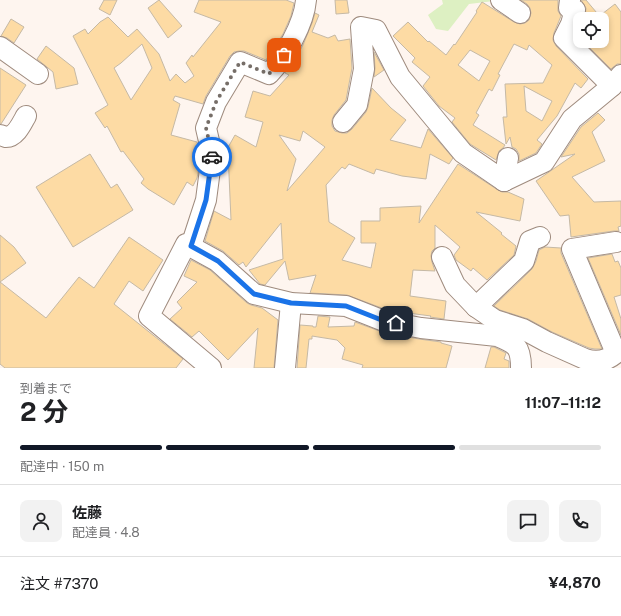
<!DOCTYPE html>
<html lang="ja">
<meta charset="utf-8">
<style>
body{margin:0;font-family:"Public Sans","Noto Sans JP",sans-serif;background:#f2f2f2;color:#202124;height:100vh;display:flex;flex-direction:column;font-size:15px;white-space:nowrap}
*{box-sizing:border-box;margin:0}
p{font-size:13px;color:#757577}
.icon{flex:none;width:22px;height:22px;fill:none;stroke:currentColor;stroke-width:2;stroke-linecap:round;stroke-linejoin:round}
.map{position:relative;height:368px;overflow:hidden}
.details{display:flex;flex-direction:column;background:#fff;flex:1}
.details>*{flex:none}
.tools{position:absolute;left:573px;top:12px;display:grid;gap:8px}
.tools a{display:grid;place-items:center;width:36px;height:36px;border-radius:8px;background:#fff;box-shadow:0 2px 6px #0003;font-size:20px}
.pin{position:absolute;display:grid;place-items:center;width:34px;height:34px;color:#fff;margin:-17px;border-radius:8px;box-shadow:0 2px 6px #0006}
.courier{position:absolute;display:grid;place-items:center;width:40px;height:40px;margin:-20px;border:3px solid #1a73e8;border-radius:50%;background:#fff;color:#222;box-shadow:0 1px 5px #0007}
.head em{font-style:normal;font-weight:700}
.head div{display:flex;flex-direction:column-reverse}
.head{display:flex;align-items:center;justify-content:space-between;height:68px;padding:0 20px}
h1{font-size:26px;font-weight:700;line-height:30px}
.bar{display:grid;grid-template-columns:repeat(4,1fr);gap:6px 4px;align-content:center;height:48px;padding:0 20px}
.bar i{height:5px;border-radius:3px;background:#e0e0e0}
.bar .on{background:#111827}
.bar p{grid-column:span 4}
.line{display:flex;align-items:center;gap:10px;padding:0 20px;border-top:1px solid #e0e0e0}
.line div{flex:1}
.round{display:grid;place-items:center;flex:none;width:42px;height:42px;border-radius:8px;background:#f2f2f2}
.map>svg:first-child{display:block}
.green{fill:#ddf0c2}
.building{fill:#fddba4;stroke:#c5b9a5;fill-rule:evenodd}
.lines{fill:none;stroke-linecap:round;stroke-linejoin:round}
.minor-casing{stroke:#9f8b7e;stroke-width:22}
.minor{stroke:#fff;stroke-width:20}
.done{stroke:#766e68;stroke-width:4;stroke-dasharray:0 7.2}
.route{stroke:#1a73e8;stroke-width:5}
</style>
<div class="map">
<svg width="621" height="368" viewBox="0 0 621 368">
<rect width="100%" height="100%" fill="#fef5ef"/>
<polygon class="green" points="442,0 494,0 494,1 469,4 448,31 436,29 428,15 443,4"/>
<g class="building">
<polygon points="104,0 117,0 110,15 99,9"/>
<polygon points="159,0 182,26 168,38 148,8"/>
<path d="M199 0H286L294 3 291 16 283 34 266 60 244 51H239L234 52 230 56 206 96 203 104 175 96 173 100 180 104 171 135 197 142 200 153 196 166 199 168 197 178 193 186 187 182 174 205 148 189 141 183 144 179 123 151 121 152 107 126 105 128 95 113 108 105 73 36 85 29 88 34 100 22 108 17 128 37 137 29 159 54 170 81 176 74 185 83 194 76 186 63 192 55 193 57 221 22 194 12ZM142 44 152 68 131 100 114 68 121 63Z"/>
<polygon points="335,0 347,0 349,13 336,14"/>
<path d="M521 0H558V11L561 16 554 33 553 40 556 46 588 79 581 88 575 83 557 116 537 140 542 144 536 153 519 161V154L516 149 512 147 510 137 506 144 503 117H507L505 84 543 83 552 65 529 45 527 50 514 44 498 74 500 75 492 91 489 89 476 113 479 115 473 125 505 145 503 148 499 151 496 160 470 144 452 122 455 118 439 106 423 86 430 77 412 62 415 58 393 36 408 22 428 42 429 41 446 55 454 44 455 45 477 12 476 11 482 2 514 22 520 24 525 23 529 20 531 13 530 8 527 4ZM470 50 490 61 479 81 458 65ZM524 86 552 101 542 121 526 111Z"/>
<polygon points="581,0 586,0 602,19 586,19 585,18 586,8"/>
<polygon points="615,4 621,12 621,64 617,64 611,69 589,47 598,45 598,41 602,41 602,14"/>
<path d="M315 13 319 15 312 32 328 38 335 35 338 41 350 39 352 68 346 100 334 115 332 120V126L335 131 342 133H347L352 129 366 112 368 107 372 88 391 108 406 120 390 140 421 148 428 129 453 158 449 164 430 154 426 179 402 176 376 169 374 174 349 164 345 169 342 167 326 185 329 222 355 238 342 260 371 268 376 243H361V221H380V208L421 206 419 223 458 164 498 190 502 192H508L524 199 520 221 476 212 502 233 501 234 516 246 514 255 487 280 473 268 471 271 456 260 454 255 460 247 435 225V248L432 251 431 256 432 262 435 271 413 270 410 296 446 301 444 319 430 317 431 316 408 313V314L387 310 347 295 310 293 316 275 289 280 285 261 265 285 260 284 249 270 283 259 281 223 246 267 243 262 239 265 223 251 205 241 214 211 231 220 228 152 226 151 235 135 256 147 263 122 245 117 253 91 270 96 289 75 285 73 297 56 303 45 312 23ZM303 131 325 147 287 191 296 159 279 135 300 141Z"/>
<polygon points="11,19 24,27 14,43 7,38 1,36"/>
<polygon points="46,46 74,68 78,84 56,89 53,72 37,59"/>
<polygon points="374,52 384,70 374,77 375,68"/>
<polygon points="0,68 26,85 1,124 0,124"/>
<polygon points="598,113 605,120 592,132 605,161 572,177 594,202 621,201 621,226 618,227 619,231 614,231 571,237 569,215 560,216 536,181 575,154 561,157 581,127"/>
<polygon points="90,154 111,188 117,184 133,210 73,247 36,187"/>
<polygon points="0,235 14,247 26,263 0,282 46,318 79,277 94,288 129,237 163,260 143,291 129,281 114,304 183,359 176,368 5,368 0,364"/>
<polygon points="545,247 561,248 561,253 602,349 595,349 589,348 552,332 528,319 500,310 494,306 532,269 536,261 539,250"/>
<polygon points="612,254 615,262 618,261 621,268 621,295 614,297 621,319 621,335 588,258"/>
<polygon points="191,260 210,270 247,303 251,305 262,308 278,320 274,368 254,368 258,328 228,360 199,331 192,337 170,319 182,308 177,302 197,282 184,276"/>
<polygon points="318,316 330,317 328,327 354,326 355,322 382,332 419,339 441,342 441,343 452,346 446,368 362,368 363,365 342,359 345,348 337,340 312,336 312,339 309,339 306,368 297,368 300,325 313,326 313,327 316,327"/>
<polygon points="491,347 494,347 506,353 504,359 509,361 509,368 485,368"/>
</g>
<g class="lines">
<defs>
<g id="minor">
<polyline points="501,0 520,13"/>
<polyline points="570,0 569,8 575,10 571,24 564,38 612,86"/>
<polyline points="0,47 38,74"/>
<polyline points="343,122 357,105 364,69 361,27 376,30 400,77 463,153 504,181"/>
<path d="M0 135C0 135 6 137 6 137 16 137 22 123 26 116"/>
<polyline points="504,181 544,162 572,119 612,86 621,75"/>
<polyline points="504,181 508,158"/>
<path d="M191 246 206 200 212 154 206 128 216 102 240 62 269 74C285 57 304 24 306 0"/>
<path d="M442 257 455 285 476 307 495 320 523 329 547 342 585 359C597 363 607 361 616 353L572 249 616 242"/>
<polyline points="476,307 524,261 530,241 540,237"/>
<path d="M211 368 149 316 186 244 217 261 254 294 291 303 346 306 384 321 421 328 497 336C516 344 521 346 521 368"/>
<polyline points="285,368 291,303"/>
</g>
</defs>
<use href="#minor" class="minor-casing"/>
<use href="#minor" class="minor"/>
</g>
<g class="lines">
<polyline class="done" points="212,157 212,154 206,128 216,102 240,62 269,74 276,66 284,55"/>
<polyline class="route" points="212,157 206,200 191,246 218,261 254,294 291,303 346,306 384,321 396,323"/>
</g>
</svg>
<div class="tools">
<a><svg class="icon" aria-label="locate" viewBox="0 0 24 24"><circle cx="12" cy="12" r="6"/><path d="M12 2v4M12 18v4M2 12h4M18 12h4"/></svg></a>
</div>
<div class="pin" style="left:284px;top:55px;background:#ea580c"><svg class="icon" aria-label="bag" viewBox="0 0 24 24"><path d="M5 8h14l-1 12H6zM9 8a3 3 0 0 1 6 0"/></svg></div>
<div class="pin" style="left:396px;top:323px;background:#1f2937"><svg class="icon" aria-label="home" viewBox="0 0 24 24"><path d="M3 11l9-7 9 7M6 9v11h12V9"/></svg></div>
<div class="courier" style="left:212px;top:157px"><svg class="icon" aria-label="car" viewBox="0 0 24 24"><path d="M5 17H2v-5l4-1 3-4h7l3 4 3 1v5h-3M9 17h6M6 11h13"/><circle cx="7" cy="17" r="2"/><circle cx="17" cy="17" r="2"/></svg></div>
</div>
<section class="details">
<div class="head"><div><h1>2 分</h1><p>到着まで</p></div><em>11:07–11:12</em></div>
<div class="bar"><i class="on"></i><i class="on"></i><i class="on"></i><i></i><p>配達中 · 150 m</p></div>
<div class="line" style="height:72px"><a class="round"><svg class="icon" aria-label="person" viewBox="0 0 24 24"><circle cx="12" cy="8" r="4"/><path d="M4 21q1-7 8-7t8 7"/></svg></a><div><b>佐藤</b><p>配達員 · 4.8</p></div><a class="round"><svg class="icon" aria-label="chat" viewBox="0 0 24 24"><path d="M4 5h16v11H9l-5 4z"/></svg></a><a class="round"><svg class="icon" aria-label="phone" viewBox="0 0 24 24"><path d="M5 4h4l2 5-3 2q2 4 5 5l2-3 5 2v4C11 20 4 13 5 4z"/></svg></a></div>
<div class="line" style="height:52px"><div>注文 #7370</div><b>¥4,870</b></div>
</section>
